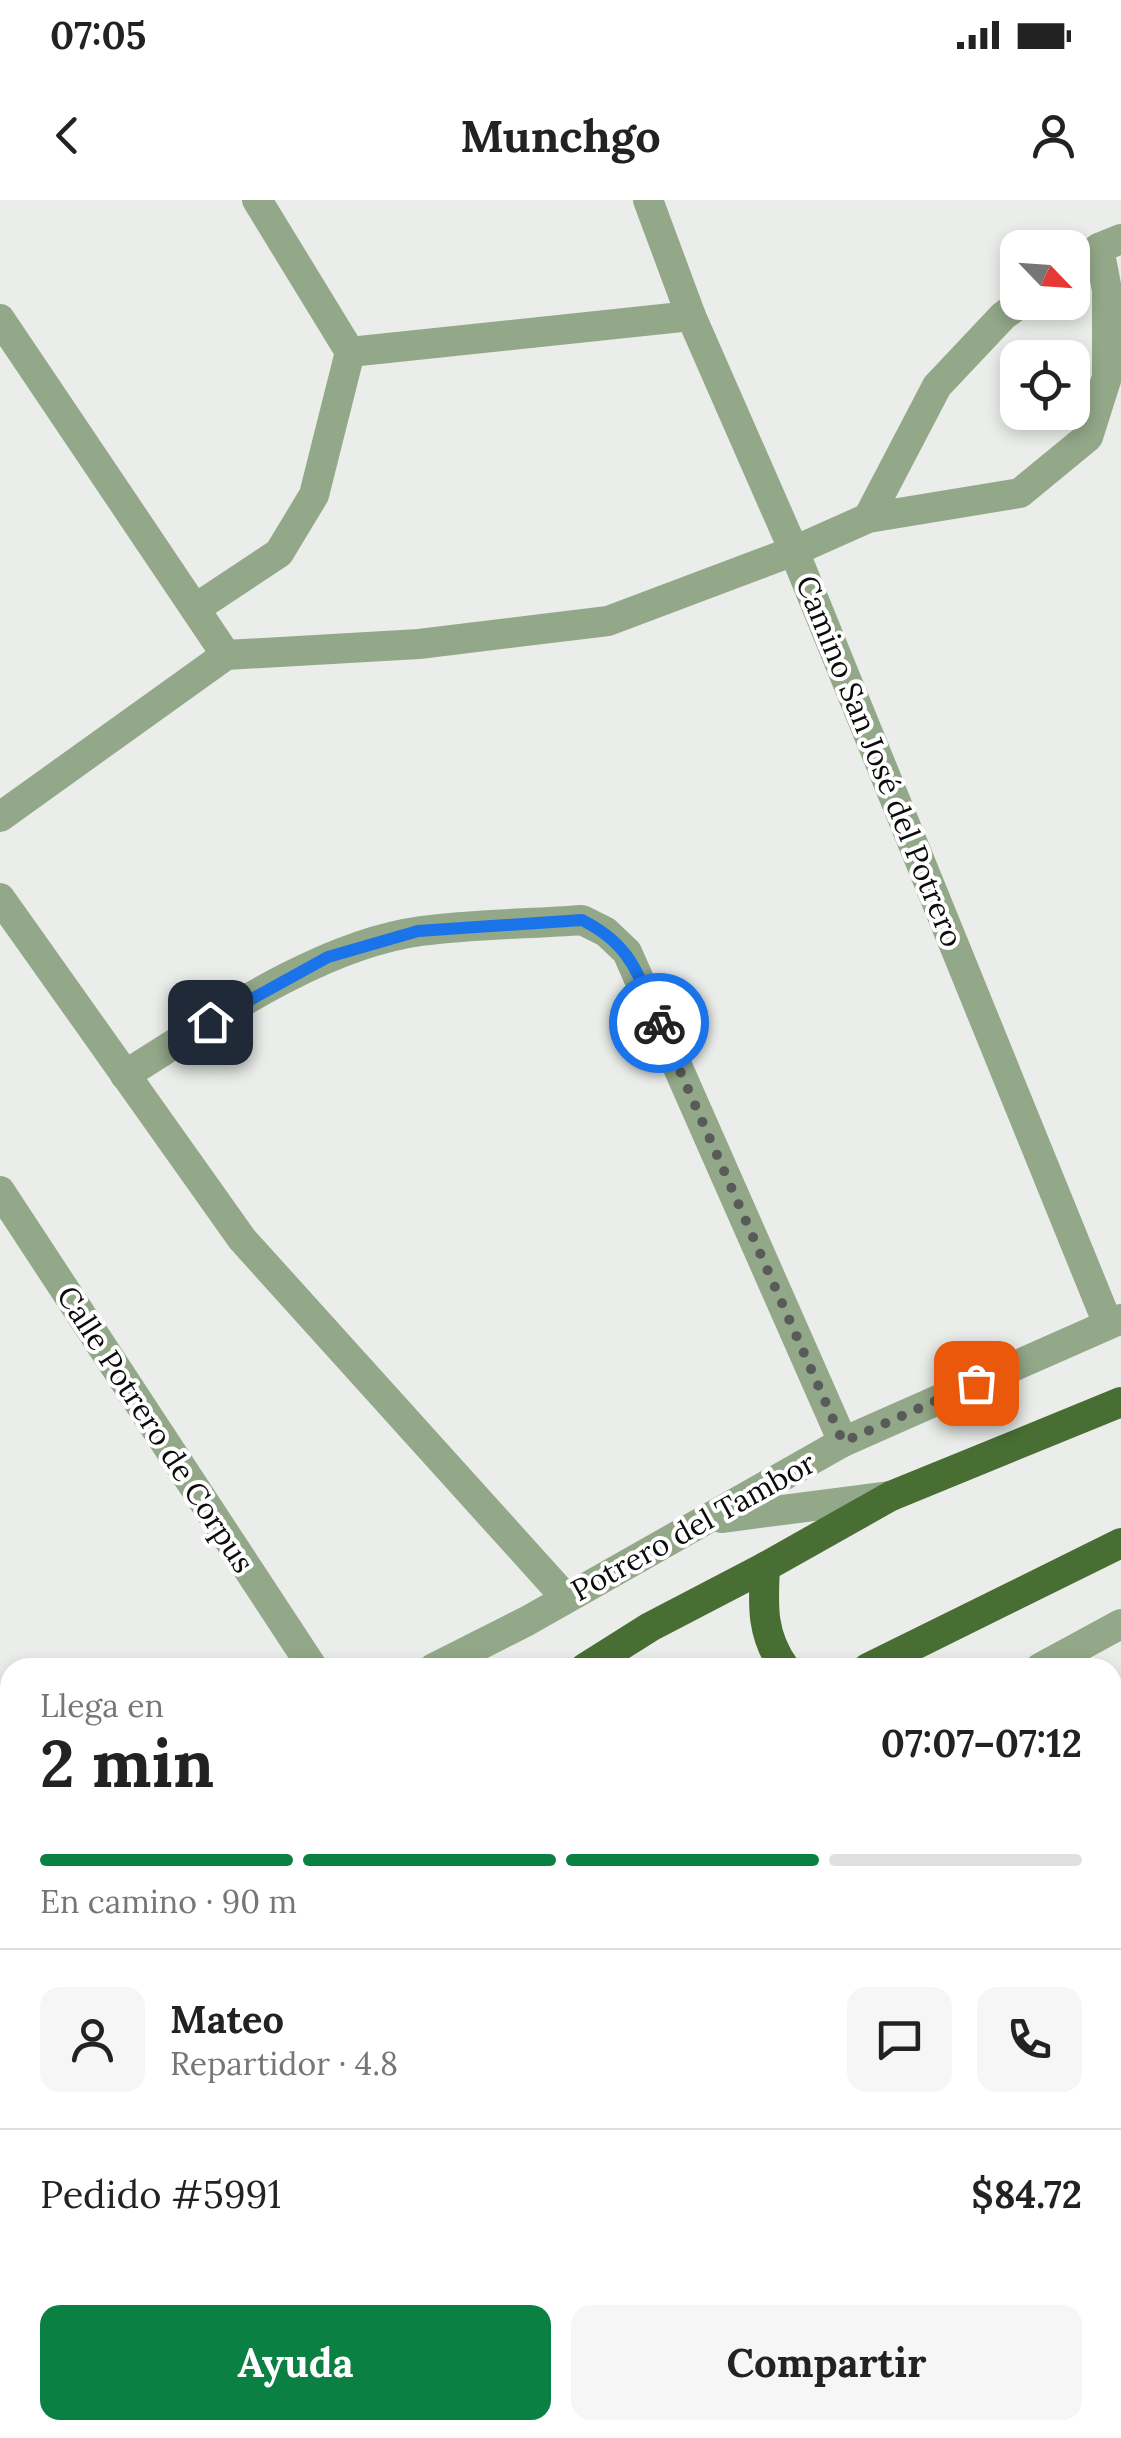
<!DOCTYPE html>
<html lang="es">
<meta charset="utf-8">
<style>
body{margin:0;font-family:Lora,serif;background:#f6f6f6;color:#222;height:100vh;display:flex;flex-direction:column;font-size:38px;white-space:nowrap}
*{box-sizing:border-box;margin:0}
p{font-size:32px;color:#767676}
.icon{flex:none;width:55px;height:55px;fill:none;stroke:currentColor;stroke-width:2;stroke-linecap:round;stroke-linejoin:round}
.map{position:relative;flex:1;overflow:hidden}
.panel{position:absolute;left:0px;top:1458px;width:1122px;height:782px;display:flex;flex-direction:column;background:#fff;border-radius:30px 30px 0 0;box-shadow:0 5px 15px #0003}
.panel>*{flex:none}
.needle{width:65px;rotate:115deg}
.tools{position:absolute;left:1000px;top:30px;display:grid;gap:20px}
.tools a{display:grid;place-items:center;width:90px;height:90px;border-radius:20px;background:#fff;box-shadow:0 5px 15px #0003;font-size:50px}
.pin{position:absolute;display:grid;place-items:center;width:85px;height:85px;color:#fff;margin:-42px;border-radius:20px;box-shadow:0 5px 15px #0006}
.courier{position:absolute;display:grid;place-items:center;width:100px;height:100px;margin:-50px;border:8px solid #1a73e8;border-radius:50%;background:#fff;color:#222;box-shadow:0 2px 12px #0007}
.summary em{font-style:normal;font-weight:700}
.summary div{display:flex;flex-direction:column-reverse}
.summary{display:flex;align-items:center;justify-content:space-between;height:170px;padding:0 40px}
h1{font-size:65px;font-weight:700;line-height:75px}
.bar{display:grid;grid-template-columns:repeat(4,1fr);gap:15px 10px;align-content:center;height:120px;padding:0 40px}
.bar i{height:12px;border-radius:8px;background:#e0e0e0}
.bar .current{background:#0b8043}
.bar p{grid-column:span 4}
.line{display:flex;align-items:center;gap:25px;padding:0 40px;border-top:2px solid #e0e0e0}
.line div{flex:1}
.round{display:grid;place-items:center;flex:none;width:105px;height:105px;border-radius:20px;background:#f6f6f6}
.button{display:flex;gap:20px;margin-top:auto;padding:20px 40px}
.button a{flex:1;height:115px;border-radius:20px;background:#0b8043;color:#fff;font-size:40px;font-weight:700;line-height:115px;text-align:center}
.button a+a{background:#f6f6f6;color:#222}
.status{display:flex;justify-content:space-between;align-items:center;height:70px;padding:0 50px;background:#fff;direction:ltr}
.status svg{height:28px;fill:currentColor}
header{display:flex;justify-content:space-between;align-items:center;height:130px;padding:0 40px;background:#fff;font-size:45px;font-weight:700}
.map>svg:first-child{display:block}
.built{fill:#dce3d9}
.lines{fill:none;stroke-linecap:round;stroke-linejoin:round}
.minor{stroke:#92a888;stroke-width:30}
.major{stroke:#486e34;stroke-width:30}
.done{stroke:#595b59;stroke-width:10;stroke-dasharray:0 18}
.route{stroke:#1a73e8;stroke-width:12}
.labels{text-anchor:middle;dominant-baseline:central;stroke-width:8;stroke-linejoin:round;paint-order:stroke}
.street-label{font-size:30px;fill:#0b0c0b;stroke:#fff}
</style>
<div class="status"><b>07:05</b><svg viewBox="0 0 49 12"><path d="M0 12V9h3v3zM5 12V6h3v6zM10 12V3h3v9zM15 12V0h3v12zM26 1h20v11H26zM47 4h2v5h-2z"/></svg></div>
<header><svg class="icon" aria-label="back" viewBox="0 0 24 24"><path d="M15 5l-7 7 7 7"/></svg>Munchgo<svg class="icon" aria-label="person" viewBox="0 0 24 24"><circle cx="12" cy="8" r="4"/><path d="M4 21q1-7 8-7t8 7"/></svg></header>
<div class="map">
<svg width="1121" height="2238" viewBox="0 0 1121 2238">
<rect width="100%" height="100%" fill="#eaede9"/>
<polygon class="built" points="10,2097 10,2230 746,2230 749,2238 0,2238 0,2103"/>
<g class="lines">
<g class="minor">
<polyline points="257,0 350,152"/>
<polyline points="648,0 691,116 794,351 1108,1124"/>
<polyline points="1072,66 1099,48 1121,39"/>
<polyline points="0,119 226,455"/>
<polyline points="350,152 691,116"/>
<polyline points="868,318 937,186 1003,116 1022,102"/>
<polyline points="196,408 279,353 314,295 350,152"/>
<polyline points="0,617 226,455 419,444 608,421 794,351 868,318 1020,293 1088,237 1107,177 1107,90 1099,48"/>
<polyline points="0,698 242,1039 566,1398"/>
<path d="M125 875C212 821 318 745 421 731 474 724 529 724 582 720L606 732 627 752 843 1242"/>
<polyline points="0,991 313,1468"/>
<polyline points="721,1318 891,1296"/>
<polyline points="434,1468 527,1421 843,1242 1121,1119"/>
<polyline points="1040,1468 1121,1424"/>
<polyline points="0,1727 10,1721"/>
<polyline points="1112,2043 1121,2052"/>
<polyline points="0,2049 10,2043"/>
<polyline points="0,2174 10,2166"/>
<polyline points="494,2230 498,2238"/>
<polyline points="634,2230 638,2238"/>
<polyline points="777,2230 779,2238"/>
</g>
<g class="major">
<path d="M765 1367C763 1405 761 1435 785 1468"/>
<polyline points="585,1468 650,1427 765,1367 891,1296 1121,1202"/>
<polyline points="868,1468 1121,1343"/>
<polyline points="0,1800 10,1794"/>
<polyline points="0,1956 10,1951"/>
</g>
</g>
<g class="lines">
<polyline class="done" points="659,823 843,1242 976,1183"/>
<path class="route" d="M210 822 328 757 418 731 582 720C633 746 637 774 659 823"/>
</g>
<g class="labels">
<g class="street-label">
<text transform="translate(880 561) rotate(68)">Camino San José del Potrero</text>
<text transform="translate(156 1229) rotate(57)">Calle Potrero de Corpus</text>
<text transform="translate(693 1326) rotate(-29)">Potrero del Tambor</text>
</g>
</g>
</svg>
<div class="tools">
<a><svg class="needle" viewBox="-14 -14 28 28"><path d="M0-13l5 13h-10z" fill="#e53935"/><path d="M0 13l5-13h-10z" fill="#767676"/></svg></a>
<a><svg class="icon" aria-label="locate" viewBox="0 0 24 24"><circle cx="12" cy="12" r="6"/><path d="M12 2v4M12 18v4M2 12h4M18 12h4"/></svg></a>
</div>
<div class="pin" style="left:976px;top:1183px;background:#ea580c"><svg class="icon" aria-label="bag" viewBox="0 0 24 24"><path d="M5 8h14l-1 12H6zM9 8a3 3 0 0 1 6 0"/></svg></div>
<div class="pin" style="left:210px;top:822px;background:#1f2937"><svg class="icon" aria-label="home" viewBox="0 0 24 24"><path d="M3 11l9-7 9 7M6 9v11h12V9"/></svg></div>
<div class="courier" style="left:659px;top:823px"><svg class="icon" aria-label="bike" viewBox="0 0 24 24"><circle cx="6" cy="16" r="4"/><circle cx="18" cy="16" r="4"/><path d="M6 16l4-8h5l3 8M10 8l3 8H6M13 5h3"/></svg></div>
<section class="panel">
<div class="summary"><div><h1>2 min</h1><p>Llega en</p></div><em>07:07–07:12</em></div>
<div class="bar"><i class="current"></i><i class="current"></i><i class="current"></i><i></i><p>En camino · 90 m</p></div>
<div class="line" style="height:180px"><a class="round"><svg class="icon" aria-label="person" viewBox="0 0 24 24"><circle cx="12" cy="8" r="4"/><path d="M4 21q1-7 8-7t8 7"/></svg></a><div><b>Mateo</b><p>Repartidor · 4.8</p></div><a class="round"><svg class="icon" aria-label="chat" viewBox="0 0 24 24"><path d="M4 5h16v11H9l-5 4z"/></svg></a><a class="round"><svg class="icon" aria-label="phone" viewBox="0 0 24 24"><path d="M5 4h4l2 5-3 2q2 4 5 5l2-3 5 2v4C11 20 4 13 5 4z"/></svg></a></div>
<div class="line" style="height:130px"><div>Pedido #5991</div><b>$84.72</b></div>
<div class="button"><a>Ayuda</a><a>Compartir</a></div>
</section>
</div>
